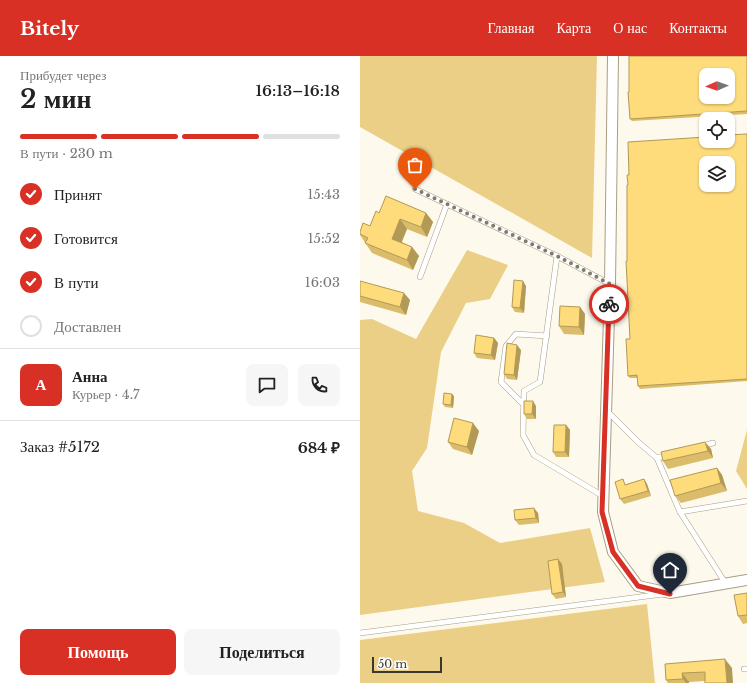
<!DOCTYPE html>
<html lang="ru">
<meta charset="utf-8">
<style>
body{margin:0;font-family:"Libre Baskerville",serif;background:#f6f6f6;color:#222;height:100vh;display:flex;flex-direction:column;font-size:15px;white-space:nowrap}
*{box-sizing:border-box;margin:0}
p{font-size:13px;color:#767676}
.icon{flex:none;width:22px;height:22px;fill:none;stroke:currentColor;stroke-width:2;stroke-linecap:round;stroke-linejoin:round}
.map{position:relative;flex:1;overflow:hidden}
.panel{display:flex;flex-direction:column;background:#fff;width:360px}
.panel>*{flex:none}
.needle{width:26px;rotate:268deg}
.tools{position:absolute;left:339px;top:12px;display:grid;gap:8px}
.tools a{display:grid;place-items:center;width:36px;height:36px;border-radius:8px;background:#fff;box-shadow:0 1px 3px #0004;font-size:20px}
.scale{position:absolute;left:12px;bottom:10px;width:70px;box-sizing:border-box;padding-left:4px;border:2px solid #3b372b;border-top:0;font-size:11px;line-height:14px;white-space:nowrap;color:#3b372b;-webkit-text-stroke:3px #fff;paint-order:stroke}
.pin{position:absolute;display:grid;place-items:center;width:34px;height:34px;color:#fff;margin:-41px -17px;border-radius:50% 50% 50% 0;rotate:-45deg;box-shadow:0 0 4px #0007}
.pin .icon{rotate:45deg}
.courier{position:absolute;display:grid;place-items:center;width:40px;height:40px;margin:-20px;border:3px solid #d93025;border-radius:50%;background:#fff;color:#222;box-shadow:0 1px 5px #0007}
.headline em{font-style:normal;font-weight:600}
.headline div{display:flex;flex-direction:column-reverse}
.headline{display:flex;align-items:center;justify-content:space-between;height:68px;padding:0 20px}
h1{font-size:26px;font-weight:600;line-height:30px}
.bar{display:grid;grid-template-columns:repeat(4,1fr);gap:6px 4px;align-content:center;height:48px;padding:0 20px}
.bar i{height:5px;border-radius:3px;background:#e0e0e0}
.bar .on{background:#d93025}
.bar p{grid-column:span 4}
.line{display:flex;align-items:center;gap:10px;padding:0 20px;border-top:1px solid #e0e0e0}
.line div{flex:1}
.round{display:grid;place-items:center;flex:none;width:42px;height:42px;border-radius:8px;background:#f6f6f6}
ol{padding:0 20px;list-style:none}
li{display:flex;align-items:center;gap:12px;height:44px}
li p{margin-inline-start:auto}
li .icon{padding:4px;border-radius:50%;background:#d93025;color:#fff;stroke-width:4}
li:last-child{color:#767676}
li i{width:22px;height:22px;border:2px solid #e0e0e0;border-radius:50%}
.button{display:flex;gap:8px;margin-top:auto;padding:8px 20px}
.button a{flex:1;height:46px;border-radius:8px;background:#d93025;color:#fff;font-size:16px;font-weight:600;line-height:46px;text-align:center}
.button a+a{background:#f6f6f6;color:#222}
header{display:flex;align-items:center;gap:24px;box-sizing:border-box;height:56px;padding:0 20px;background:#d93025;color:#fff}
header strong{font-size:19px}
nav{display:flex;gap:22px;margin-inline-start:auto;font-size:14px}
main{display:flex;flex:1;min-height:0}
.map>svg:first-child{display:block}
.green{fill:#ebcf86}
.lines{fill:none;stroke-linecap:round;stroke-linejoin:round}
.service-casing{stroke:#a99e83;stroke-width:6}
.minor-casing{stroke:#a99e83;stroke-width:12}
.service{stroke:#fff;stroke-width:5}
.minor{stroke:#fff;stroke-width:10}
.wall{fill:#dabc6a}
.shaded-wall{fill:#b29956}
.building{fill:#fedb7b;stroke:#b29956;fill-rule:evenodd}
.done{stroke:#7f7b6f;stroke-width:4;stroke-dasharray:0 7.2}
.route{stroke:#d93025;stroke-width:5}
</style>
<header>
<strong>Bitely</strong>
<nav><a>Главная</a><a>Карта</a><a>О нас</a><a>Контакты</a></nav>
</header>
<main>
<section class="panel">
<div class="headline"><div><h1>2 мин</h1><p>Прибудет через</p></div><em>16:13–16:18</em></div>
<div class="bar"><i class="on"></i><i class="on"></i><i class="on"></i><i></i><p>В пути · 230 m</p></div>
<ol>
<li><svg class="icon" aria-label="check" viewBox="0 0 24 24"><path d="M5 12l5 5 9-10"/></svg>Принят<p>15:43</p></li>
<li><svg class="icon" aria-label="check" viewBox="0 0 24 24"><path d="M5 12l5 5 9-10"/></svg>Готовится<p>15:52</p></li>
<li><svg class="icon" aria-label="check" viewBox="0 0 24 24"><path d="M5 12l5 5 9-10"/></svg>В пути<p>16:03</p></li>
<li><i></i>Доставлен</li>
</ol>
<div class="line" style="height:72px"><b class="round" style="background:#d93025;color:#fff">А</b><div><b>Анна</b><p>Курьер · 4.7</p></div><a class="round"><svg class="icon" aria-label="chat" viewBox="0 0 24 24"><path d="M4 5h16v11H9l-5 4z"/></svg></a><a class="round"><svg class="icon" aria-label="phone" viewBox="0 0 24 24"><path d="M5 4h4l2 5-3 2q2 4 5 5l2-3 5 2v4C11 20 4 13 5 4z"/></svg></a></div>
<div class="line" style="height:52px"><div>Заказ #5172</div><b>684 ₽</b></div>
<div class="button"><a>Помощь</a><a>Поделиться</a></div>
</section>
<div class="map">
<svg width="387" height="627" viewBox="0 0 387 627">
<rect width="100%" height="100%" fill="#fdf9ed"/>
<g class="green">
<polygon points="0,0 237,0 232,202 0,71"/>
<polygon points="107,194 148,209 130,243 106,247 81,296 67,392 52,415 58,455 104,467 140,487 230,472 245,526 0,559 0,264 12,263 56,283"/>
<polygon points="387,374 387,433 376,415"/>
<polygon points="287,548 295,627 0,627 0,584"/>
</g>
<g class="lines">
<defs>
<g id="service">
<polyline points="55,133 197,200 250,228"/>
<polyline points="197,200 180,326 164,335 163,379 174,399 243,440"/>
<polyline points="60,221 87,148"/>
<polyline points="164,349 141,326 146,290 156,278 187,280"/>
<polyline points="246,354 278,386 297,402 307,399"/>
<polyline points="342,390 353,387"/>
<polyline points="297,402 320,456 366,528"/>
<polyline points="320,456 387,445"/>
<polyline points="0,577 303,538"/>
<polyline points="384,613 387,613"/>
</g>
<polyline id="minor" points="253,0 250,228 243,456 253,496 278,530 310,537 387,524"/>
</defs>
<use href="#service" class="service-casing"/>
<use href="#minor" class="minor-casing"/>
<use href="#service" class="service"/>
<use href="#minor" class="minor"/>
</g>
<g class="wall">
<polygon points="387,0 387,58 272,65 270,63"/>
<polygon points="387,78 387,325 280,333 278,330 277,322 270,322 268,320 270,283 267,205 268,129 269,119"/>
<polygon points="19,157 66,157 73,166 67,181 47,173 42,186 52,191 59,200 53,214 12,197 0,179 0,176 10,170"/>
<polygon points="0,225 50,244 46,259 0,246"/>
<polygon points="166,230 164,257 155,256 152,251"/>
<polygon points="220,251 225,258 224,279 204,278 199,270"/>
<polygon points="134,282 138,287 135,304 117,302 114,297"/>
<polygon points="161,294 157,324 147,323 144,318"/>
<polygon points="94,340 93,352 85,351 83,348"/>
<polygon points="176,350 176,363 167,363 164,358"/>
<polygon points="206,369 210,374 209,401 196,401 193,396"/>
<polygon points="119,375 112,399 93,393 88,386"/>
<polygon points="345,386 351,393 353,402 308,413 303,405"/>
<polygon points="357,412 362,419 367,435 321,447 315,440"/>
<polygon points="284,423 287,428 291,440 264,448 260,443 267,428"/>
<polygon points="178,457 179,467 159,469 155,464"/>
<polygon points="202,508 206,541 196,543 192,538"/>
<polygon points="387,537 387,567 383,568 378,560"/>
<polygon points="305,608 372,612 345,625 329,626 329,627 308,627 306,624"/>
</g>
<g class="shaded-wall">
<polygon points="66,157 73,166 67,181 61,171"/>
<polygon points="40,163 47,173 39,192 32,183"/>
<polygon points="52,191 59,200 53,214 47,204"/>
<polygon points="163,225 166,230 164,257 160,252"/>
<polygon points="44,237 50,244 46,259 40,251"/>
<polygon points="220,251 225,258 224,279 219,271"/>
<polygon points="134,282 138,287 135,304 131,299"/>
<polygon points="157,289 161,294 157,324 154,319"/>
<polygon points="92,338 94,340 93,352 91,349"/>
<polygon points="173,345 176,350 176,363 172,358"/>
<polygon points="113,367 119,375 112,399 107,391"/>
<polygon points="206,369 210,374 209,401 205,396"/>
<polygon points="345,386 351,393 353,402 348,395"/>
<polygon points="357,412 362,419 367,435 361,427"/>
<polygon points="284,423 287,428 291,440 288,435"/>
<polygon points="174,452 178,457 179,467 176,462"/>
<polygon points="198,503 202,508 206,541 203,536"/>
<polygon points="365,603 372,612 373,627 367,627"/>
<polygon points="322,617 329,626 329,627 326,627 323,623"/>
</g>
<g class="building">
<path d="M269 0H387V55L270 63 268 36H269ZM346 19H368V41H346Z"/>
<path d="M387 78V323L278 330 277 319 268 320 266 283H270L266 205H267V129H268L267 119H269L268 86 346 81V85H368V79ZM346 107H368V129H346Z"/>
<polygon points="26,140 66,157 61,171 40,163 32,183 52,191 47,204 5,187 8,182 0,178 0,176 3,167 10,170 16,155 19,157"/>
<polygon points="154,224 163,225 160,252 152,251"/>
<polygon points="0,225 44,237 40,251 0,240"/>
<polygon points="200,250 220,251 219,271 199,270"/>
<polygon points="116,279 134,282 131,299 114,297"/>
<polygon points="147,287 157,289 154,319 144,318"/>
<polygon points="84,337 92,338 91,349 83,348"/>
<polygon points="164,345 173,345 172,358 164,358"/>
<polygon points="94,362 113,367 107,391 88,386"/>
<polygon points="194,369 206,369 205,396 193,396"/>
<polygon points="345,386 348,395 303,405 301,396"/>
<polygon points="357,412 361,427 315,440 310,424"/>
<polygon points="263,423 265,429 284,423 288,435 260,443 255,426"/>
<polygon points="174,452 176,462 155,464 154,454"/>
<polygon points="198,503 203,536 192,538 188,505"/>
<polygon points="387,537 387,559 378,560 374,539"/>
<polygon points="365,603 367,627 345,627 345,616 322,617 323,623 306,624 305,608"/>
</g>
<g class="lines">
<polyline class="done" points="55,133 197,200 250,228 249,248"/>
<polyline class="route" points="249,248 242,456 253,496 278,530 310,538"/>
</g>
</svg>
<div class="tools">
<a><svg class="needle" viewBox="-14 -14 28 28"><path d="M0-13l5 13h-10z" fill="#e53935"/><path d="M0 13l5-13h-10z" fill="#767676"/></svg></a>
<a><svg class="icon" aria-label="locate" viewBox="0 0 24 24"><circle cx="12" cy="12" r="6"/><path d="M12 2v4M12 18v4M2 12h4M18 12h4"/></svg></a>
<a><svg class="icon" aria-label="layers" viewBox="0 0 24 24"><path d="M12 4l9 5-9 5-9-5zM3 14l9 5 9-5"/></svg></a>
</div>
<div class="scale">50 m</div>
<div class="pin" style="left:55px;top:133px;background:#ea580c"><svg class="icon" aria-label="bag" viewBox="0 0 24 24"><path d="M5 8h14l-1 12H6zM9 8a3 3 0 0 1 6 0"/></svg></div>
<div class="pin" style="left:310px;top:538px;background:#1f2937"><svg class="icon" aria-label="home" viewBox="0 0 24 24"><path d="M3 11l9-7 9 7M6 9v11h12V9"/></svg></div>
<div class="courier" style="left:249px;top:248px"><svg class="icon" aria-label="bike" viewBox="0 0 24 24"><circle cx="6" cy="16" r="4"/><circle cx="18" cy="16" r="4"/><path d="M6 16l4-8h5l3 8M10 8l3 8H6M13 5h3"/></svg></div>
</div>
</main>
